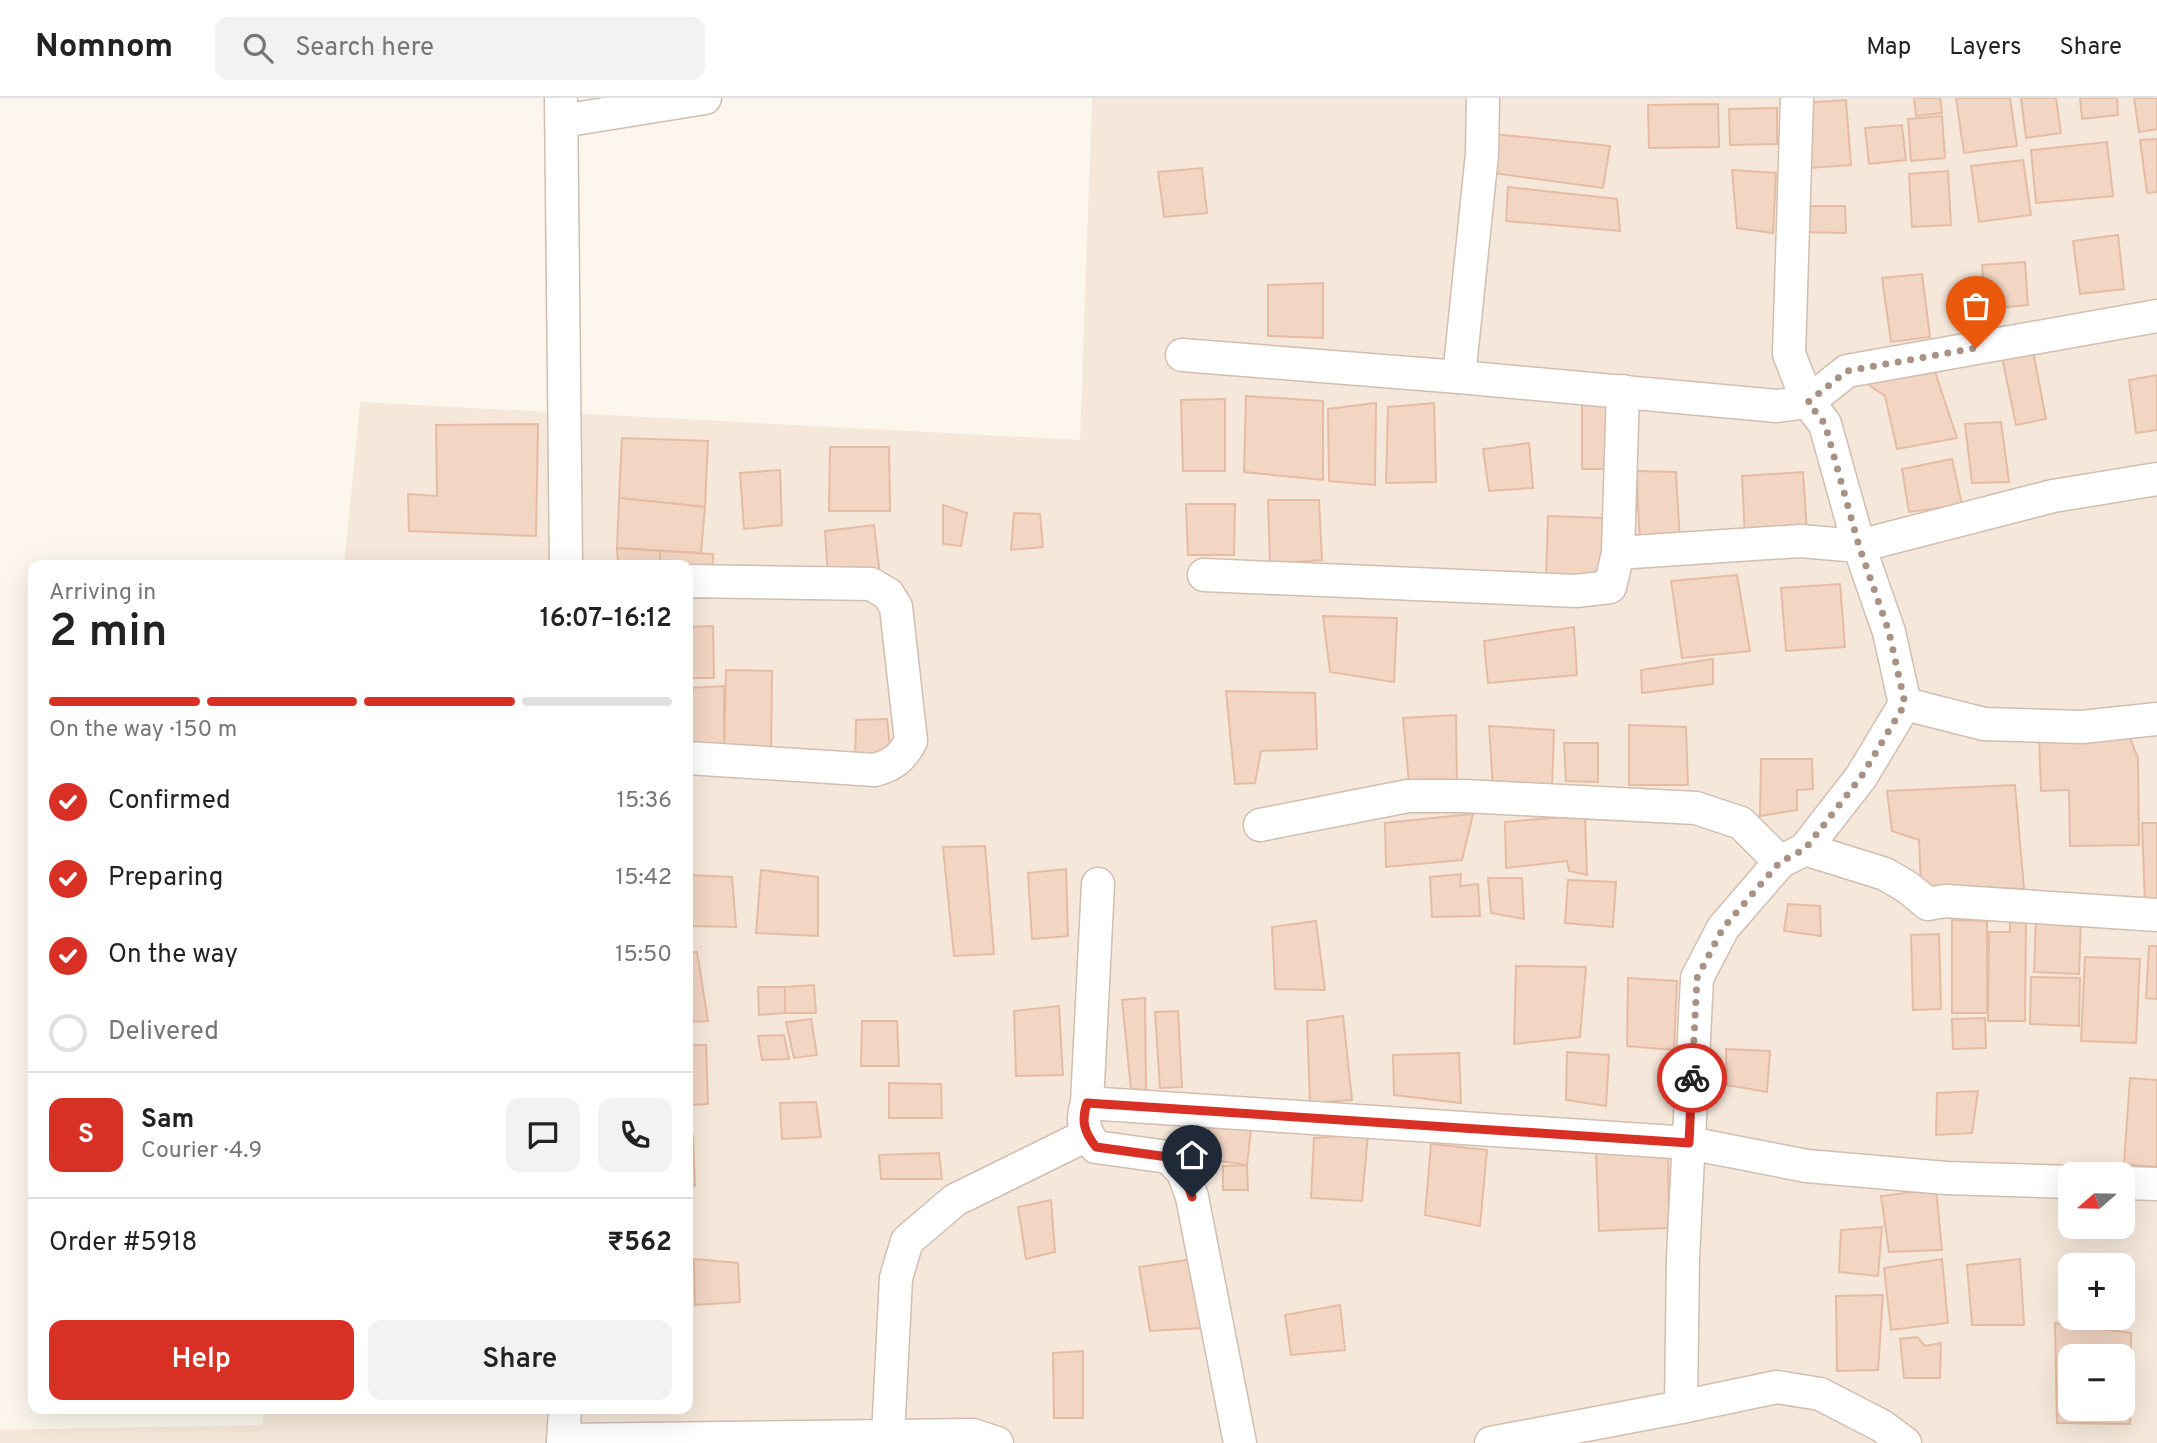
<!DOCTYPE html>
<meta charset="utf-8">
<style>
body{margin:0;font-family:Overpass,sans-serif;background:#f2f2f2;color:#222;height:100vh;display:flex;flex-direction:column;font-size:26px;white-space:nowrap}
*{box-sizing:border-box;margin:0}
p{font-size:23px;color:#767676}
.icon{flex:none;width:38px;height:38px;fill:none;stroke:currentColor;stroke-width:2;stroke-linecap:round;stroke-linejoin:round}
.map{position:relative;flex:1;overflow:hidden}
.details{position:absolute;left:28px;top:462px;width:665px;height:854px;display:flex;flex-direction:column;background:#fff;border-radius:14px;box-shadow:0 7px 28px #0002}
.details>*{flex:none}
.needle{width:46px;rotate:250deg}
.controls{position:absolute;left:2058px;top:1064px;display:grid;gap:14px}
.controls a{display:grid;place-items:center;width:77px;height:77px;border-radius:14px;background:#fff;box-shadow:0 7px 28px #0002;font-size:35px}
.pin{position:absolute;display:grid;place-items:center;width:60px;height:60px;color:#fff;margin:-72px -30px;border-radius:50% 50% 50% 0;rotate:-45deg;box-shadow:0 0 7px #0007}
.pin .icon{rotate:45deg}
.courier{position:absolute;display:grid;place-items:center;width:70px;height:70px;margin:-35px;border:5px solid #d93025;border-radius:50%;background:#fff;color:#222;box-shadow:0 2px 9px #0007}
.head em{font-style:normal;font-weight:600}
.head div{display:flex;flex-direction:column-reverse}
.head{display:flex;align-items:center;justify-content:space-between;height:119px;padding:0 21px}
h1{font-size:46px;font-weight:600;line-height:52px}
.bar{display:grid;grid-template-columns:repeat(4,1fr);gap:10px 7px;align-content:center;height:84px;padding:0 21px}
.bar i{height:9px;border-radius:5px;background:#e0e0e0}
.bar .selected{background:#d93025}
.bar p{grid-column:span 4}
.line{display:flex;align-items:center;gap:18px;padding:0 21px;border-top:2px solid #e0e0e0}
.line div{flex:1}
.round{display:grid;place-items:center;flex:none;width:74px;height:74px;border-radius:14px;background:#f2f2f2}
ol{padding:0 21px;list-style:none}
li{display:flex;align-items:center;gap:21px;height:77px}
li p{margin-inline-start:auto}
li .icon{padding:7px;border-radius:50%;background:#d93025;color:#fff;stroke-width:4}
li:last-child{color:#767676}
li i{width:38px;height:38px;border:4px solid #e0e0e0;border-radius:50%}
.primary-button{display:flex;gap:14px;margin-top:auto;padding:14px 21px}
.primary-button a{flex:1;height:80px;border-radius:14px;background:#d93025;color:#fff;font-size:28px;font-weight:600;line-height:80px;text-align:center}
.primary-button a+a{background:#f2f2f2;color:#222}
header{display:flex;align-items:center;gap:42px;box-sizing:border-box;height:98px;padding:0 35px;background:#fff;border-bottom:2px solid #e0e0e0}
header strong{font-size:33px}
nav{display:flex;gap:38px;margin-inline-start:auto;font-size:24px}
.search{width:490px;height:63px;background:#f2f2f2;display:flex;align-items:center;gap:18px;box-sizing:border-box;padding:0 24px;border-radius:14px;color:#767676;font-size:26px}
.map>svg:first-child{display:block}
.residential{fill:#f5e8da;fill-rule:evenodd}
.building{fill:#f3d5c3;stroke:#e6bba3;stroke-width:2;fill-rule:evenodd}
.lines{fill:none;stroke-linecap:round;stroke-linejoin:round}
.minor-casing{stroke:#d1beb0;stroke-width:35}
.minor{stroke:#fff;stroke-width:32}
.done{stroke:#a89285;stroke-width:7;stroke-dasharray:0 12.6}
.route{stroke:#d93025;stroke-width:9}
</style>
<header>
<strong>Nomnom</strong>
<div class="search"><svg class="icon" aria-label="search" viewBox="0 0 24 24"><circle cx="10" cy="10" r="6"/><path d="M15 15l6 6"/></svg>Search here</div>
<nav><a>Map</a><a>Layers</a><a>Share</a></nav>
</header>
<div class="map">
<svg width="2157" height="1345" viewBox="0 0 2157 1345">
<rect width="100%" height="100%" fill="#fdf6ec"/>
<path class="residential" d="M1092 0H2157V1345H0V1332L262 1327 264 1311H688V467H344L360 304 1080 342ZM2070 1076H2123V1129H2070ZM2070 1167H2123V1220H2070ZM2070 1258H2123V1311H2070Z"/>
<g class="building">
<polygon points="1914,0 1940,0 1942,15 1916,18"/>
<polygon points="1956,0 2010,0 2017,48 1964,55"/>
<polygon points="2021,0 2056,0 2061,35 2026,40"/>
<polygon points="2080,0 2117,0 2118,17 2082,21"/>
<polygon points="2134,0 2157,0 2157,31 2139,34"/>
<polygon points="1846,2 1851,67 1809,70 1804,5"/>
<polygon points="1718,6 1719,49 1649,50 1648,7"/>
<polygon points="1777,10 1777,46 1730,47 1729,11"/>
<polygon points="1942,18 1945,60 1911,63 1908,21"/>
<polygon points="1902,27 1906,62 1869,66 1865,30"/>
<polygon points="1494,36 1610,48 1603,90 1493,75"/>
<polygon points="2157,41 2157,94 2147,95 2140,42"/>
<polygon points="2107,44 2113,98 2036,105 2031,52"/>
<polygon points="2023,62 2031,117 1979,124 1971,68"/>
<polygon points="1202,70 1207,115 1164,119 1158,74"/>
<polygon points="1732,72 1776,75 1773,135 1737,130"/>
<polygon points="1948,73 1951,127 1912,129 1909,76"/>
<polygon points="1508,89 1617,101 1620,133 1506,123"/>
<polygon points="1802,108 1845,108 1846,135 1802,134"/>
<polygon points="2118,137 2124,191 2080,196 2073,143"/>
<polygon points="2025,164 2028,207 1986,211 1982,167"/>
<polygon points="1922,176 1930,239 1891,244 1882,180"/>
<polygon points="1323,185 1323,240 1268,238 1268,187"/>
<polygon points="2033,253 2046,321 2016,327 2002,259"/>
<polygon points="1932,265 1957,340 1897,351 1885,298 1857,279"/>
<polygon points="2157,277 2157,332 2136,335 2129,282"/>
<polygon points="1246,298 1323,303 1323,382 1244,374"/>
<polygon points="1225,301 1225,373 1183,373 1181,302"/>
<polygon points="1376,305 1375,387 1329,383 1328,311"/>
<polygon points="1434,305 1436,384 1386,385 1388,309"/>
<polygon points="1582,305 1616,307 1620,371 1582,371"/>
<polygon points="2001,324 2009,384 1972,385 1965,326"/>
<polygon points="538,326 536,438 409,433 408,396 437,398 436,327"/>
<polygon points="622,340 708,343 705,409 619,400"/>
<polygon points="1529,345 1533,390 1489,393 1483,351"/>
<polygon points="830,349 889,349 890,413 829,413"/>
<polygon points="1952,361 1962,407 1909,414 1902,371"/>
<polygon points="780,372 782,427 744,431 740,375"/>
<polygon points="1636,373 1676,374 1680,444 1640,444"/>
<polygon points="1803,374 1807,434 1745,438 1742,378"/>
<polygon points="619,400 705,409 701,455 617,450"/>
<polygon points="1268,402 1319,402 1322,462 1270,466"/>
<polygon points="1186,406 1235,406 1234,457 1188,457"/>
<polygon points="943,407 967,415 961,448 943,446"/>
<polygon points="1014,415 1040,416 1043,449 1011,452"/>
<polygon points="1548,418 1607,420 1604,483 1546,480"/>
<polygon points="874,427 880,477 828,477 825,433"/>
<polygon points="617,450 660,453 660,467 618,467"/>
<polygon points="660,453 713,456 711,500 688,500 688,467 660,467"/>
<polygon points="1737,477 1750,553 1682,560 1671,483"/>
<polygon points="1840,486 1845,549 1786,553 1781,490"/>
<polygon points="1323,518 1397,520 1394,584 1330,574"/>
<polygon points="713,528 714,580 692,580 691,529"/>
<polygon points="1574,529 1577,577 1488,585 1484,543"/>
<polygon points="1713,561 1713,586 1642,595 1641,572"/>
<polygon points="726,572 772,573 771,665 724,662"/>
<polygon points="724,588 724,662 688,660 688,590"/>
<polygon points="1226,593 1315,595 1317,651 1261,653 1255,685 1235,686"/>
<polygon points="1456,617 1457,691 1409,685 1403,620"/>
<polygon points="887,621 891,659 855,664 856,622"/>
<polygon points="1629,627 1686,629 1688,687 1629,687"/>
<polygon points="1489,628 1554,632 1552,691 1493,691"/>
<polygon points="2129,638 2138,660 2139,747 2070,748 2069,692 2041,693 2039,639"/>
<polygon points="1564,645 1598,645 1598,684 1566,683"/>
<polygon points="1761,661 1812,661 1813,691 1797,692 1797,712 1760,718"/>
<polygon points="2015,687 2024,791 1921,787 1919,742 1892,733 1887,693"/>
<polygon points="1473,716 1462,762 1386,769 1385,725"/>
<polygon points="1585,717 1587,777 1569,773 1567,763 1506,770 1505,724"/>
<polygon points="2142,725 2157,725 2157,807 2145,805"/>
<polygon points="985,748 994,856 954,858 943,749"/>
<polygon points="1066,771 1068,838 1032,841 1028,775"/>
<polygon points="761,772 818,779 818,838 756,835"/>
<polygon points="1461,776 1460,788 1478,786 1480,818 1432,819 1430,779"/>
<polygon points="688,777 732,779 736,829 688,828"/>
<polygon points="1488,780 1522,780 1524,821 1491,815"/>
<polygon points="1568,782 1616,784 1613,829 1565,825"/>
<polygon points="1788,806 1820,808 1821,838 1784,833"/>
<polygon points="2010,818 2026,818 2025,923 1988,923 1989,834 2010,834"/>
<polygon points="2036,820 2081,822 2079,876 2034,874"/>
<polygon points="1952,822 1987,823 1987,915 1952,915"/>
<polygon points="1316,823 1325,892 1275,891 1272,829"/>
<polygon points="1939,836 1941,911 1913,912 1911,837"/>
<polygon points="2149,848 2157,848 2157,901 2146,900"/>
<polygon points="688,854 697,854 708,923 688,924"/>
<polygon points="2085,859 2140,861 2136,945 2081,943"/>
<polygon points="1516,868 1586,869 1580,939 1514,946"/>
<polygon points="2031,879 2080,880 2079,928 2030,926"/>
<polygon points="1628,880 1677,883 1674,952 1627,948"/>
<polygon points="814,887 816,915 785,915 785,889"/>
<polygon points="758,889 785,889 785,915 759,917"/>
<polygon points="1145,900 1146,992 1131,991 1122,902"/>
<polygon points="1059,908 1063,977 1016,978 1014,913"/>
<polygon points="1178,913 1182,989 1160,990 1155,914"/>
<polygon points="1343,918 1352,1002 1310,1005 1307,923"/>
<polygon points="1985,920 1986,950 1953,951 1952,921"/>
<polygon points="811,921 817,957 794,960 786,924"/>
<polygon points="862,923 897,923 899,968 861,968"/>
<polygon points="784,937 789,961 762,962 758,938"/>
<polygon points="688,947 706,947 708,1006 688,1007"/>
<polygon points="1726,951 1770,953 1767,994 1727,987"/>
<polygon points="1567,954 1609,957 1606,1008 1566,1002"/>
<polygon points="1459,955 1461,1005 1394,997 1393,957"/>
<polygon points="2130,980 2157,982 2157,1069 2124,1066"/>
<polygon points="889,985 941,986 942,1020 889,1020"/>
<polygon points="1978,993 1972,1035 1936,1037 1937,995"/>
<polygon points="816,1004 821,1039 782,1041 780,1005"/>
<polygon points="1209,1028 1251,1031 1247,1067 1206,1061"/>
<polygon points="1368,1036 1362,1103 1311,1100 1314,1040"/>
<polygon points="693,1038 695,1088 688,1089 688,1039"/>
<polygon points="1431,1046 1487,1052 1480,1128 1425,1117"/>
<polygon points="1668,1048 1669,1130 1599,1133 1596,1053"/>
<polygon points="939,1055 942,1081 881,1081 879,1057"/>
<polygon points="1247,1067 1248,1092 1223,1092 1223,1068"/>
<polygon points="1936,1091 1942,1152 1889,1154 1881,1098"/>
<polygon points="1051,1102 1055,1154 1026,1161 1018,1109"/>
<polygon points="1882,1129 1878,1178 1839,1174 1841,1132"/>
<polygon points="694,1161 738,1165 740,1204 695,1207"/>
<polygon points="1193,1161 1202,1230 1150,1233 1139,1169"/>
<polygon points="1942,1161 1948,1225 1891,1232 1884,1170"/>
<polygon points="2020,1161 2024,1227 1972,1227 1967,1167"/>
<polygon points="1883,1197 1878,1272 1837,1273 1836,1198"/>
<polygon points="1340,1207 1345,1252 1291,1257 1285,1217"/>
<path d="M2055 1225 2131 1235 2130 1326 2057 1325ZM2070 1258H2123V1311H2070Z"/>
<polygon points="1917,1239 1925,1248 1941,1245 1940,1280 1904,1280 1900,1241"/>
<polygon points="1083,1253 1083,1320 1054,1320 1053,1255"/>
</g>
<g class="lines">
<defs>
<g id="minor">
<polyline points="561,0 566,467"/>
<polyline points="1797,0 1789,256 1808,304 1847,273 2157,218"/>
<polyline points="562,23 705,0"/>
<polyline points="1182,257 1459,279 1777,308 1808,304 1825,326 1859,448 1889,534 1905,606"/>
<polyline points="1459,279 1482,56 1483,0"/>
<polyline points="1618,455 1800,443 1859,448 2053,398 2157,381"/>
<polyline points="1204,477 1576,493 1610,489 1618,455 1623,293"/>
<path d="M688 483 871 486 888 496 896 509 911 643C902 660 893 667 875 672L688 660"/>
<polyline points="1260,727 1408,698 1464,698 1696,710 1741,725 1780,764"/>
<polyline points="1805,751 1885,776 1907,789 1928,806 1945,803 2157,817"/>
<path d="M1098 786 1087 1005C1081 1023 1084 1034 1096 1049L1168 1059 1183 1074 1192 1099 1240 1345"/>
<polyline points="1087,1005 1689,1045 1807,1068 1946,1080 2070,1084"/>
<polyline points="2123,1085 2157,1086"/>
<polyline points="1681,1309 1777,1289 1820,1296 1882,1328 1905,1345"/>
<polyline points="888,1338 896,1180 907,1143 955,1102 1087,1037"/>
<polyline points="563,1342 973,1337 997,1345"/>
<polyline points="563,1345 565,1311"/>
<polyline points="1491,1345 1681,1309 1683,1160 1697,880 1723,830 1780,764 1805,751 1861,679 1905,606 1984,626 2082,629 2157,621"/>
</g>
</defs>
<use href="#minor" class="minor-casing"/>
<use href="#minor" class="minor"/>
</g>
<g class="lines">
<polyline class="done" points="1692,980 1697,880 1723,830 1780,764 1805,751 1861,679 1905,606 1889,534 1859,448 1825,326 1808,304 1847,273 1976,250"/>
<path class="route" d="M1192 1099 1183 1074 1168 1059 1096 1049C1084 1034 1081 1023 1087 1005L1689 1045 1692 980"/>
</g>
</svg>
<div class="controls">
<a><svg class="needle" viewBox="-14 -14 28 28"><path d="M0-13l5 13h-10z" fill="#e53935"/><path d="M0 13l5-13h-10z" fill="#767676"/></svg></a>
<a>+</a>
<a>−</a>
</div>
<div class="pin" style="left:1976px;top:250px;background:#ea580c"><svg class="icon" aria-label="bag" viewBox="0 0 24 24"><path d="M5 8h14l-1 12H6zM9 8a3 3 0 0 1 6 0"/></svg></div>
<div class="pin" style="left:1192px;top:1099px;background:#1f2937"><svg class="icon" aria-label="home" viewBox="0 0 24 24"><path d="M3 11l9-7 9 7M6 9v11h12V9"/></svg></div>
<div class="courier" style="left:1692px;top:980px"><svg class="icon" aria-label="bike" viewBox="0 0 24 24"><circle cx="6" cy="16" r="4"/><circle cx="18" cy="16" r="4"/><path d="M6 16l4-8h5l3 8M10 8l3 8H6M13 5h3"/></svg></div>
<section class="details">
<div class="head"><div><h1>2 min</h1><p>Arriving in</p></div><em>16:07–16:12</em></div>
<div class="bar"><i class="selected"></i><i class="selected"></i><i class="selected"></i><i></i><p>On the way · 150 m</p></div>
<ol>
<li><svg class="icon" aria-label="check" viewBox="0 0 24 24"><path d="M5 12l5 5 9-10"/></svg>Confirmed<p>15:36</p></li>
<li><svg class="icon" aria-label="check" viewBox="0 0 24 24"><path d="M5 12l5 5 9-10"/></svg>Preparing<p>15:42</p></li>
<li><svg class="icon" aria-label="check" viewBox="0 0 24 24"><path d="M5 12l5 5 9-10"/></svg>On the way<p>15:50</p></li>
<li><i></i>Delivered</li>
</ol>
<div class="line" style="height:126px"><b class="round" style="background:#d93025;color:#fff">S</b><div><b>Sam</b><p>Courier · 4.9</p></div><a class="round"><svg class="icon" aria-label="chat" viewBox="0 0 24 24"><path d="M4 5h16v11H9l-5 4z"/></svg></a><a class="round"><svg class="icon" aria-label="phone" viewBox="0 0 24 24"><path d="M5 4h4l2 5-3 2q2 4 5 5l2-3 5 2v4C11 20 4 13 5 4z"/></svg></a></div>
<div class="line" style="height:91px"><div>Order #5918</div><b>₹562</b></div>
<div class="primary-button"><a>Help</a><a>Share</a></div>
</section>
</div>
